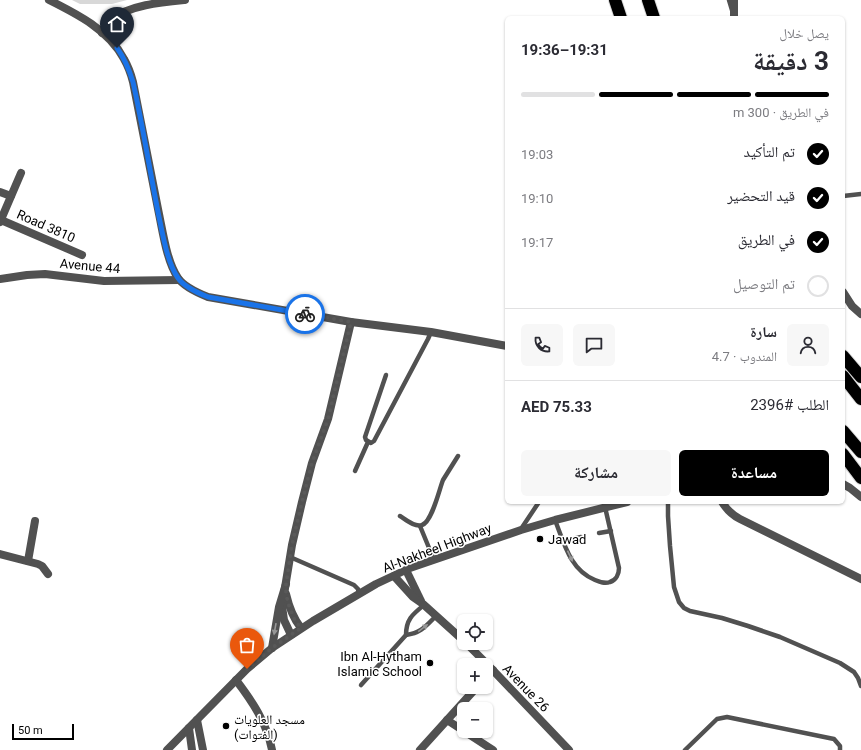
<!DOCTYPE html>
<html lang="ar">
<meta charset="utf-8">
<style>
body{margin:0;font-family:Roboto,"Noto Naskh Arabic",sans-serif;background:#f7f7f7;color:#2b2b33;direction:rtl;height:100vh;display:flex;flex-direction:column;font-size:15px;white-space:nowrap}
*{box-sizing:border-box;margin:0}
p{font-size:13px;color:#7c7c81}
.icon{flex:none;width:22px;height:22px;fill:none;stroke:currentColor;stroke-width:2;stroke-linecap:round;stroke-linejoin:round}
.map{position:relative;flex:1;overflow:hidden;direction:ltr}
.sheet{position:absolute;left:505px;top:16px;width:340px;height:488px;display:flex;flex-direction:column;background:#fff;border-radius:6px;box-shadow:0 1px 3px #0004;direction:rtl}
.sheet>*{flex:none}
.tools{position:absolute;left:457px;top:614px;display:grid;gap:8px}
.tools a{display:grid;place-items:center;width:36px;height:36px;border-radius:6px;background:#fff;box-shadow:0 1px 3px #0004;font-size:20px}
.scale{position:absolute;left:12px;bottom:10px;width:62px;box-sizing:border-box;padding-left:4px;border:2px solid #000;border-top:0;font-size:11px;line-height:14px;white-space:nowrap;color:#000;-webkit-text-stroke:3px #fff;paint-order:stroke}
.pin{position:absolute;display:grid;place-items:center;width:34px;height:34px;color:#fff;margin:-41px -17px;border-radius:50% 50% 50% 0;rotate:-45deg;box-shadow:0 0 4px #0007}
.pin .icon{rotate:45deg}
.courier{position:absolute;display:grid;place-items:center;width:40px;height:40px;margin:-20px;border:3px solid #1a73e8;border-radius:50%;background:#fff;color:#222;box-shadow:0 1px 5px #0007}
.head em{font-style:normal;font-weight:700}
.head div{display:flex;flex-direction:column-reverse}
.head{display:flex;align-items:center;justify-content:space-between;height:68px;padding:0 16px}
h1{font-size:26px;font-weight:700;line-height:30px}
.bar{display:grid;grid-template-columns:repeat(4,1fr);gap:6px 4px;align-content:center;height:48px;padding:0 16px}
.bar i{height:5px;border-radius:3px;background:#e1e1e2}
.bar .selected{background:#000}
.bar p{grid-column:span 4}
.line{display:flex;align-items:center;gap:10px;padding:0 16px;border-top:1px solid #e1e1e2}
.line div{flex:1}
.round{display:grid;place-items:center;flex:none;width:42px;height:42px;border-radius:6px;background:#f7f7f7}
ol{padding:0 16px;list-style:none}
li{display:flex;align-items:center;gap:12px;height:44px}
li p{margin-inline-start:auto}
li .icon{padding:4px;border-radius:50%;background:#000;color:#fff;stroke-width:4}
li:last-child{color:#7c7c81}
li i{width:22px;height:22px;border:2px solid #e1e1e2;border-radius:50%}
.button{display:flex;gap:8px;margin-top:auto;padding:8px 16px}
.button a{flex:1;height:46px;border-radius:6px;background:#000;color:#fff;font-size:16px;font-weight:700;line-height:46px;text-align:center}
.button a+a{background:#f7f7f7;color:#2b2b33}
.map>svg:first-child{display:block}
.green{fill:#d8d8d8}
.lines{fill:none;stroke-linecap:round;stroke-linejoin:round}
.motorway-casing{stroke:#dbdbdb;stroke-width:14}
.service{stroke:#515151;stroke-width:4.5}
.minor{stroke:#515151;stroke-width:8}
.tertiary{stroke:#515151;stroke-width:8}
.motorway{stroke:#000;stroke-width:12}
.oneway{fill:#979797}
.done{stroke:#595959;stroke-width:4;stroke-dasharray:0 7.2}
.route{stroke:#1a73e8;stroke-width:5}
.poi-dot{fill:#000;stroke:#fff;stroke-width:1.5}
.labels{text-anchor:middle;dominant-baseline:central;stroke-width:3;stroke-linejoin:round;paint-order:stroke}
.street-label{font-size:13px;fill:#000;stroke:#fff}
.poi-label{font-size:13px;fill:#000;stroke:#fff;text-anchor:start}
</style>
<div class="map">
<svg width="861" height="750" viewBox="0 0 861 750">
<rect width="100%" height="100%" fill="#fff"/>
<polygon class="green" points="72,0 127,0 112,4 80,4"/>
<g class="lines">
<defs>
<g id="motorway">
<polyline points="615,0 621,18"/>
<polyline points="648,0 654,18"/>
<polyline points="843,356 861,377"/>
<polyline points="843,376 861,399"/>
<polyline points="843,431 861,452"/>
<polyline points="843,454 861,478"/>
</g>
</defs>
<use href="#motorway" class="motorway-casing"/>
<g class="service">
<polyline points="729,0 732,10"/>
<polyline points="843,196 861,194"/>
<polyline points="386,375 365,437 366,440 371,443 374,441 428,339 431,332"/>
<polyline points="355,471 368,442"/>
<polyline points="668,502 668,516 670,546 674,587 679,602 684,608 690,611 722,618 748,626 780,637 840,663 854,672 858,678 861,686"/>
<path d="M400 516C405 519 415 528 422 525 432 522 439 490 443 480 448 472 453 464 458 456"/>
<path d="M555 520C564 543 570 570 595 580 600 582 605 584 610 582 616 580 619 574 619 568L605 507"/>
<polyline points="420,526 434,560"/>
<polyline points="521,529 539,502"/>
<polyline points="599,533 611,531"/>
<polyline points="563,541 581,537"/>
<polyline points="290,557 354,585 358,589 359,594"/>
<path d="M406 635C421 633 426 626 436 616"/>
<path d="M361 685 406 635C406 619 413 614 424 605"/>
<polyline points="685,750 717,719 727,717 834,739 840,746 840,750"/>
</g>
<g class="minor">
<path d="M49 0C77 14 109 30 124 59 128 66 131 74 133 82 142 126 150 170 159 214 163 233 167 262 178 278 184 287 198 293 208 297L351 322 431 332 507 346"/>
<polyline points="734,0 734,18"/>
<path d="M102 33C105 29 107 24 111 20 128 5 163 2 185 0"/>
<polyline points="0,192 11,196"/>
<polyline points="1,220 82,255"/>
<polyline points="0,222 21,173"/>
<polyline points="0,279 27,275 45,274 104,281 179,280"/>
<polyline points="843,292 852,306 861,314"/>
<path d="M722 502C727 510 732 515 740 519L861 579"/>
<polyline points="0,554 38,564 42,566 48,574"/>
<polyline points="28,561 35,521"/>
<polyline points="406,570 421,601"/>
<polyline points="394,576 413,597 423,604 464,641"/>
<path d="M286 594C289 607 293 618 301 628"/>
<polyline points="291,635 284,620 282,606 292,545 302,502 312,463 328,419 351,322"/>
<polyline points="466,643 486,663 569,750"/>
<polyline points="486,677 493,670"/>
<path d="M236 680C252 701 267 723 272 750"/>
<polyline points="197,720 203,750"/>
<polyline points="447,720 493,750"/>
<polyline points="189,728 192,750"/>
<polyline points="420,750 477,687"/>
</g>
<g class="tertiary">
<polyline points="843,484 850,488 861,497"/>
<polyline points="272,648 279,607 286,584"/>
<polyline points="167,750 247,669 272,648 313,621 376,584 410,568 521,530 555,520 627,502"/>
</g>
<use href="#motorway" class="motorway"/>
</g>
<defs><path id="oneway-solid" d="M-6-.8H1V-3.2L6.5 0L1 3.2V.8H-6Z"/></defs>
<g class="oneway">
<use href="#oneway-solid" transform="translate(570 556) rotate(65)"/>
<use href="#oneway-solid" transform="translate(423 628) rotate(-37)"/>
<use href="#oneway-solid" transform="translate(275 629) rotate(100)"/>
</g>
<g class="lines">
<polyline class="done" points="247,669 272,648 301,628 295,621 288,603 286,593 286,584 292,545 302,502 312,463 328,419 351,322 305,314"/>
<path class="route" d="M117 48C125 59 129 69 133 82 143 127 150 172 159 217 163 235 167 262 178 278 184 287 198 293 208 297L305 314"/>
</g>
<g class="poi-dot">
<circle cx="540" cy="539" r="4"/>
<circle cx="430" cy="663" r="4"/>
<circle cx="226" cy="726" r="4"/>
</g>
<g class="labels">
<g class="street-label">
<text transform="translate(46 226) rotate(24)">Road 3810</text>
<text transform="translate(90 266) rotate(5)">Avenue 44</text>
<text transform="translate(437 548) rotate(-21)">Al-Nakheel Highway</text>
<text transform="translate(526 688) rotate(46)">Avenue 26</text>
</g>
<g class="poi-label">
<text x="548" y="539">Jawad</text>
<text x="422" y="656" text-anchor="end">Ibn Al-Hytham<tspan x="422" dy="15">Islamic School</tspan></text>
<text x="234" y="719">مسجد العلويات<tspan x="234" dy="15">(الفتوات)</tspan></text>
</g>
</g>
</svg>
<div class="tools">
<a><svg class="icon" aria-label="locate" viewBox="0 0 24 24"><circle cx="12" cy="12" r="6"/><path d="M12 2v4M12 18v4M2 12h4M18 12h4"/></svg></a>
<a>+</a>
<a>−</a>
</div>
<div class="scale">50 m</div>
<div class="pin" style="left:247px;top:669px;background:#ea580c"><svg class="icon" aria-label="bag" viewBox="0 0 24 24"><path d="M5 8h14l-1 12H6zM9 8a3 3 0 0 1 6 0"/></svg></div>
<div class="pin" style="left:117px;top:48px;background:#1f2937"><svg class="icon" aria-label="home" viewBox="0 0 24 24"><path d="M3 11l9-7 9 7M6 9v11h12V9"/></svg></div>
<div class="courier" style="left:305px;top:314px"><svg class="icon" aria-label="bike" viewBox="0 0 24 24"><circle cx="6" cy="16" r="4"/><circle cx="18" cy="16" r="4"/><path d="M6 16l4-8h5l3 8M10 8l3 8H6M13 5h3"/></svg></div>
<section class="sheet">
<div class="head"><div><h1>3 دقيقة</h1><p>يصل خلال</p></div><em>19:31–19:36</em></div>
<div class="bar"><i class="selected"></i><i class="selected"></i><i class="selected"></i><i></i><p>في الطريق · 300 m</p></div>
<ol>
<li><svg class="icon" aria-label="check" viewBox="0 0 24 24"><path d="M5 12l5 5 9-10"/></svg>تم التأكيد<p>19:03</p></li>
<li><svg class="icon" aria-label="check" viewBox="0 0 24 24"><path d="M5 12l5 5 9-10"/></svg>قيد التحضير<p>19:10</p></li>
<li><svg class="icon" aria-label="check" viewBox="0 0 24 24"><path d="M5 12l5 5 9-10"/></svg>في الطريق<p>19:17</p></li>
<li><i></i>تم التوصيل</li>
</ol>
<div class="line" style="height:72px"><a class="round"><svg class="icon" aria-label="person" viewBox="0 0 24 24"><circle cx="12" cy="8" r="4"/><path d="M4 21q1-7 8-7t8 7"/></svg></a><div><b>سارة</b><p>المندوب · 4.7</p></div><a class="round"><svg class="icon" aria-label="chat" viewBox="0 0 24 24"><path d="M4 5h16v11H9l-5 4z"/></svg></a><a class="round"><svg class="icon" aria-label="phone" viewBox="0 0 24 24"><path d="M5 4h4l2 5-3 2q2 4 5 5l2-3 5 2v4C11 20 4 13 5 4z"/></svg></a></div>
<div class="line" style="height:52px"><div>الطلب #2396</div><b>AED 75.33</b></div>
<div class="button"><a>مساعدة</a><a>مشاركة</a></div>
</section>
</div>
